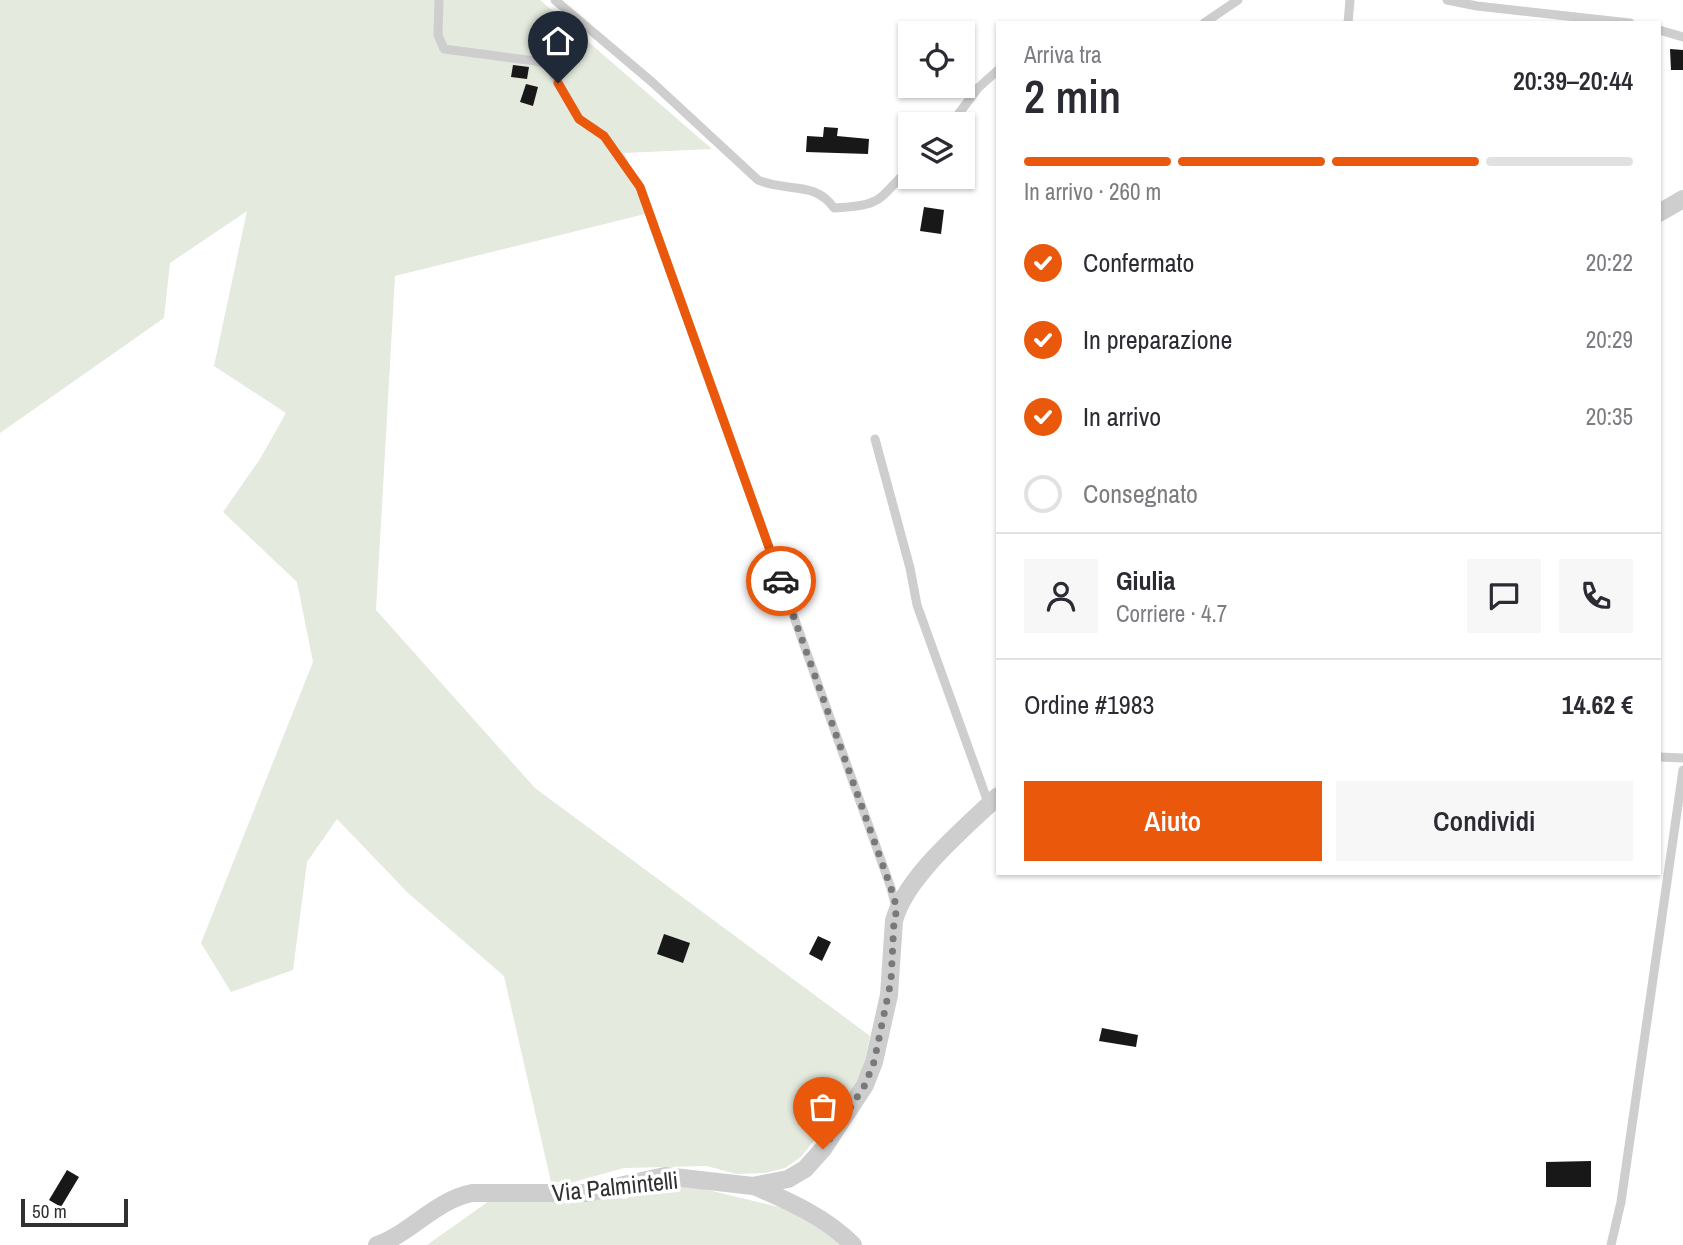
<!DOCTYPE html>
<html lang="it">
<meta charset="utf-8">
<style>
body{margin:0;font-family:"Archivo Narrow",sans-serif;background:#f7f7f7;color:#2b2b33;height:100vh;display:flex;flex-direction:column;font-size:26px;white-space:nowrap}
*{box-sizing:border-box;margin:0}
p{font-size:23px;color:#7c7c81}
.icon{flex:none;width:38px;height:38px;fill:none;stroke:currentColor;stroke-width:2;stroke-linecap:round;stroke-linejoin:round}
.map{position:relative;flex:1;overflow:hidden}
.side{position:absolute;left:996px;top:21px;width:665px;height:854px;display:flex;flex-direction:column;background:#fff;border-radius:0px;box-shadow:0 2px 5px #0004}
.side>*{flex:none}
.fabs{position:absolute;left:898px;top:21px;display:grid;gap:14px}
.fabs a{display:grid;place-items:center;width:77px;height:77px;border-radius:0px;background:#fff;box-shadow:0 2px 5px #0004;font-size:35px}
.scale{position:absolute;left:21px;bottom:18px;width:107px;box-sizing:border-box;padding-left:7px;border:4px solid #313131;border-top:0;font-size:19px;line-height:24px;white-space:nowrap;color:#313131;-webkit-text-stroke:5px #fff;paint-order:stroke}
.pin{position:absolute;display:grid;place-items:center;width:60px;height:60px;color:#fff;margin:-72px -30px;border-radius:50% 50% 50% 0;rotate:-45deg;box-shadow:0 0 7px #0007}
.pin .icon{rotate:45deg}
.courier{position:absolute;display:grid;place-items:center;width:70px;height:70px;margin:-35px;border:5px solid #ea580c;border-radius:50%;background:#fff;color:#222;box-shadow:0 2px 9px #0007}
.summary em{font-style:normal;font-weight:600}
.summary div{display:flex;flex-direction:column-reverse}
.summary{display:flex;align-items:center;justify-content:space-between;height:119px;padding:0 28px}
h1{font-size:46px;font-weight:600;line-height:52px}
.bar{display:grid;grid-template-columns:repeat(4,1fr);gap:10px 7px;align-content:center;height:84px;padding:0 28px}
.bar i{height:9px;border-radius:5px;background:#e1e1e2}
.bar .on{background:#ea580c}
.bar p{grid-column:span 4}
.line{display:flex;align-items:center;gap:18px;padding:0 28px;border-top:2px solid #e1e1e2}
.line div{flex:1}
.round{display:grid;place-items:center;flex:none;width:74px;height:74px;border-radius:0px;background:#f7f7f7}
ol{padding:0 28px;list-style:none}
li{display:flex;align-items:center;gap:21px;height:77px}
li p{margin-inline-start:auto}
li .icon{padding:7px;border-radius:50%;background:#ea580c;color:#fff;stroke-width:4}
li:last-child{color:#7c7c81}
li i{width:38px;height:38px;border:4px solid #e1e1e2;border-radius:50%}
.button{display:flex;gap:14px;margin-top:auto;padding:14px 28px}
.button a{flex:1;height:80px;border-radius:0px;background:#ea580c;color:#fff;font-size:28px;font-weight:600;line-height:80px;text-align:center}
.button a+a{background:#f7f7f7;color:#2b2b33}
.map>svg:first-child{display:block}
.green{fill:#e4eade}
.building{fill:#181818}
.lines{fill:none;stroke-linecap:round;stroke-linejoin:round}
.service{stroke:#cecece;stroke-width:9}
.minor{stroke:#cecece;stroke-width:18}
.done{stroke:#797979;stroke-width:7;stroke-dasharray:0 12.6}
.route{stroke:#ea580c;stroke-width:9}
.labels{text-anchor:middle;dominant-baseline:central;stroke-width:7;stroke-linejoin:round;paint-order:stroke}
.street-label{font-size:24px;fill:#313131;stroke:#fff}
</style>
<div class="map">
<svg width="1683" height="1245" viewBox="0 0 1683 1245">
<rect width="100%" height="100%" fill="#fff"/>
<g class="green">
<polygon points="0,0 540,0 712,149 624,153 653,212 395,276 376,610 535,788 870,1036 863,1070 844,1102 801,1157 785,1168 765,1173 736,1174 707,1166 624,1168 570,1183 551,1182 504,976 408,893 337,819 307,862 293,970 231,992 201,943 313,662 297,582 223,512 260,459 286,413 214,366 247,211 170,263 164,318 0,433"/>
<polygon points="683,1184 787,1209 819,1226 844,1245 427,1245 489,1201 575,1202 618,1195 622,1199 629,1198 628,1192 661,1185"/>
</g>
<g class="building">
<polygon points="1670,49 1683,50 1683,70 1671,70"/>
<polygon points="513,65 529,67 527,79 511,77"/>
<polygon points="526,84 538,87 533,106 520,102"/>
<polygon points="824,127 838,128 837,136 869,139 868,154 806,152 807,136 823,137"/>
<polygon points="924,207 944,210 941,234 920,231"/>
<polygon points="664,934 690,943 683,963 657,954"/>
<polygon points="818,936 831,942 822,961 809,954"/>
<polygon points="1102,1028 1138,1035 1136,1047 1099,1041"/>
<polygon points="1591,1161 1591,1187 1546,1187 1546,1162"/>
<polygon points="67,1170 79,1177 61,1207 49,1200"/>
</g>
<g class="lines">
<g class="service">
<polyline points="439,0 438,35 444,49 535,61 548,65 579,119 604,136 640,187 891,888 896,907"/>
<path d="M555 0 652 82 758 180C787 193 814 180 834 208 883 206 877 200 910 168"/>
<polyline points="1447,0 1477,6 1630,23"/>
<polyline points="1204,23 1238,0"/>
<polyline points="1348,23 1350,0"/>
<polyline points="1659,30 1683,37"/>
<polyline points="951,124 978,88 998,70"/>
<polyline points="875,439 910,568 917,605 989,805"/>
<polyline points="1659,757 1683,758"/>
<polyline points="1611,1245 1621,1202 1683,770"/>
</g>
<g class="minor">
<polyline points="1659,213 1683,199"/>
<path d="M754 1186C789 1201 827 1218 853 1245"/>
<path d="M377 1245C411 1233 436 1200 472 1193H587L665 1176 753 1186 788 1179 805 1169 823 1149 865 1085 874 1062 889 995 894 921C905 877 965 828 998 796"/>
</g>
</g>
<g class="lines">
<polyline class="done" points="781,581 891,888 897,909 894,921 891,981 874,1062 865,1085 823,1149"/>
<polyline class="route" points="558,83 579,119 604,136 640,187 781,581"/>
</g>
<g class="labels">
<g class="street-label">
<text transform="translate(615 1186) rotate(-6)">Via Palmintelli</text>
</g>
</g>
</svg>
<div class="fabs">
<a><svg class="icon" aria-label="locate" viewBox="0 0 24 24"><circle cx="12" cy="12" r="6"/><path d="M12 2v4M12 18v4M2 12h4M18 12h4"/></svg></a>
<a><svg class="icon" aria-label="layers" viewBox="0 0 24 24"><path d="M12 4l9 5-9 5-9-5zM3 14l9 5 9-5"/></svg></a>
</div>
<div class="scale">50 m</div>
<div class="pin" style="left:823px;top:1149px;background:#ea580c"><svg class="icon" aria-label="bag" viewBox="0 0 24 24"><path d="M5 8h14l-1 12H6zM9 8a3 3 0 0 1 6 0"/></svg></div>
<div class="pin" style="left:558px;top:83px;background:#1f2937"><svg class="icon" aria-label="home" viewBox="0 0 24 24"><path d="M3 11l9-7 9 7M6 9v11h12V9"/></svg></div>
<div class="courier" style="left:781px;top:581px"><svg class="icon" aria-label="car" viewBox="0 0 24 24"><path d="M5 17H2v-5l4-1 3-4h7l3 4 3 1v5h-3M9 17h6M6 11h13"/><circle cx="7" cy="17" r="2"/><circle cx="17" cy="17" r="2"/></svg></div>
<section class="side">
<div class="summary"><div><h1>2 min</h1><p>Arriva tra</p></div><em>20:39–20:44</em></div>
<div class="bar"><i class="on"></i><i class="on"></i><i class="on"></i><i></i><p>In arrivo · 260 m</p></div>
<ol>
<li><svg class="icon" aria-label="check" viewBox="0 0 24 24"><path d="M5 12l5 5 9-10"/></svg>Confermato<p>20:22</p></li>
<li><svg class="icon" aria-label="check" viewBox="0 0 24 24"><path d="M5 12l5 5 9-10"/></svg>In preparazione<p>20:29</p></li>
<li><svg class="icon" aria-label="check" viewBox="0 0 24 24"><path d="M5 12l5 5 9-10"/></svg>In arrivo<p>20:35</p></li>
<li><i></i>Consegnato</li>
</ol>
<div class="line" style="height:126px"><a class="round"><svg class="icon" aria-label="person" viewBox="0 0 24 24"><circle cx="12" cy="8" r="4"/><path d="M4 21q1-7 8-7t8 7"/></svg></a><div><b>Giulia</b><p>Corriere · 4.7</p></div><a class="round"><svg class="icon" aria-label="chat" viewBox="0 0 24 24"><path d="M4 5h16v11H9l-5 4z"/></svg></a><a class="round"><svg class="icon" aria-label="phone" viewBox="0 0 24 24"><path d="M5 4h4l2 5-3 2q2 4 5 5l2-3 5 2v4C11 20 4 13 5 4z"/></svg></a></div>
<div class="line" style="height:91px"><div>Ordine #1983</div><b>14.62 €</b></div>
<div class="button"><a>Aiuto</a><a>Condividi</a></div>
</section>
</div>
